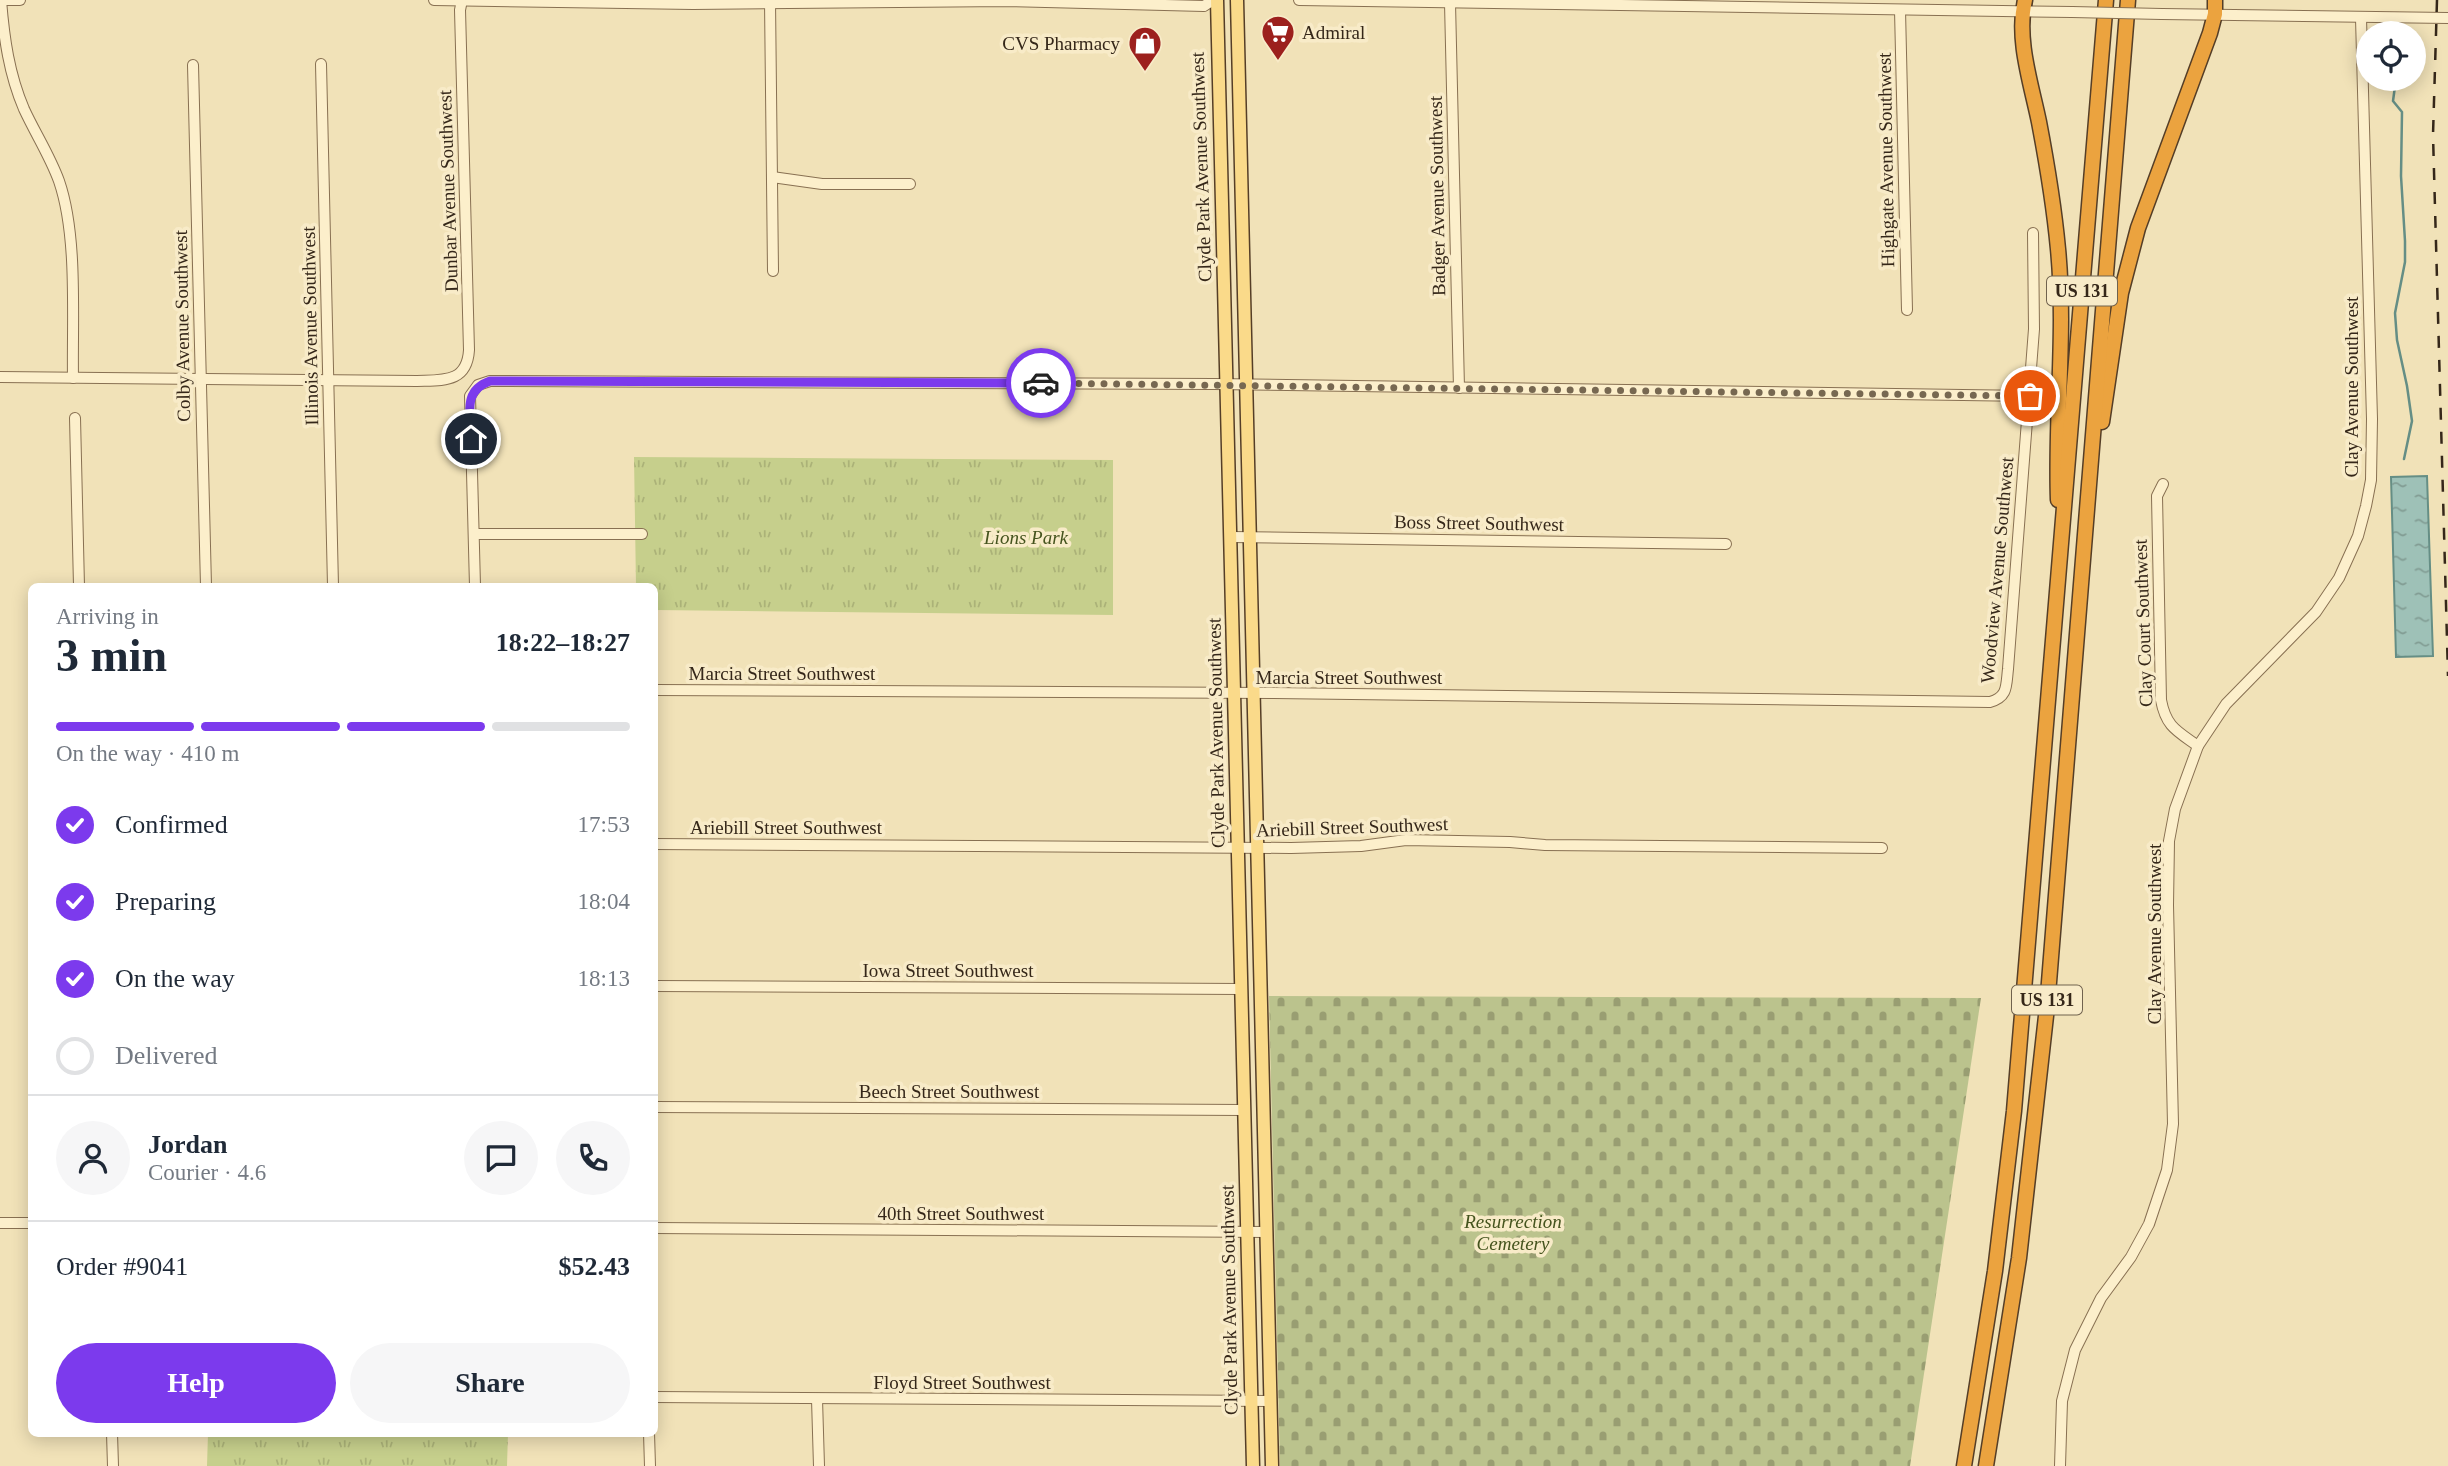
<!DOCTYPE html>
<meta charset="utf-8">
<style>
body{margin:0;font-family:"Times New Roman",serif;background:#f6f6f7;color:#1f2937;height:100vh;display:flex;flex-direction:column;font-size:26px;white-space:nowrap}
*{box-sizing:border-box;margin:0}
p{font-size:23px;color:#747a83}
.icon{flex:none;width:38px;height:38px;fill:none;stroke:currentColor;stroke-width:2;stroke-linecap:round;stroke-linejoin:round}
.map{position:relative;flex:1;overflow:hidden}
.details{position:absolute;left:28px;top:583px;width:630px;height:854px;display:flex;flex-direction:column;background:#fff;border-radius:10px;box-shadow:0 4px 18px #0003}
.details>*{flex:none}
.controls{position:absolute;left:2356px;top:21px;display:grid;gap:14px}
.controls a{display:grid;place-items:center;width:70px;height:70px;border-radius:50%;background:#fff;box-shadow:0 4px 18px #0003;font-size:35px}
.pin{position:absolute;display:grid;place-items:center;width:60px;height:60px;color:#fff;margin:-30px;border:4px solid #fff;border-radius:50%;box-shadow:0 2px 7px #0007}
.courier{position:absolute;display:grid;place-items:center;width:70px;height:70px;margin:-35px;border:5px solid #7c3aed;border-radius:50%;background:#fff;color:#222;box-shadow:0 2px 9px #0007}
.head em{font-style:normal;font-weight:700}
.head div{display:flex;flex-direction:column-reverse}
.head{display:flex;align-items:center;justify-content:space-between;height:119px;padding:0 28px}
h1{font-size:46px;font-weight:700;line-height:52px}
.bar{display:grid;grid-template-columns:repeat(4,1fr);gap:10px 7px;align-content:center;height:84px;padding:0 28px}
.bar i{height:9px;border-radius:5px;background:#e0e1e3}
.bar .current{background:#7c3aed}
.bar p{grid-column:span 4}
.line{display:flex;align-items:center;gap:18px;padding:0 28px;border-top:2px solid #e0e1e3}
.line div{flex:1}
.round{display:grid;place-items:center;flex:none;width:74px;height:74px;border-radius:37px;background:#f6f6f7}
ol{padding:0 28px;list-style:none}
li{display:flex;align-items:center;gap:21px;height:77px}
li p{margin-inline-start:auto}
li .icon{padding:7px;border-radius:50%;background:#7c3aed;color:#fff;stroke-width:4}
li:last-child{color:#747a83}
li i{width:38px;height:38px;border:4px solid #e0e1e3;border-radius:50%}
.cta{display:flex;gap:14px;margin-top:auto;padding:14px 28px}
.cta a{flex:1;height:80px;border-radius:42px;background:#7c3aed;color:#fff;font-size:28px;font-weight:700;line-height:80px;text-align:center}
.cta a+a{background:#f6f6f7;color:#1f2937}
.map>svg:first-child{display:block}
.grass{fill:url(#grass-tufts)}
.cemetery{fill:url(#cemetery-stones)}
.water{fill:url(#water-ripples);stroke:#658e85;stroke-width:2}
.lines{fill:none;stroke-linecap:round;stroke-linejoin:round}
.stream{stroke:#658e85;stroke-width:2.5}
.minor-casing{stroke:#887052;stroke-width:12}
.major-casing{stroke:#553e27;stroke-width:15}
.highway-casing{stroke:#553e27;stroke-width:17}
.minor{stroke:#fcefcb;stroke-width:10}
.major{stroke:#fada8a;stroke-width:12}
.highway{stroke:#eba33f;stroke-width:14}
.rail{stroke:#352719;stroke-width:2.5;stroke-dasharray:12 12;stroke-linecap:butt}
.minor-bridge-casing{stroke:#887052;stroke-width:12;stroke-linecap:butt}
.minor-bridge{stroke:#fcefcb;stroke-width:10}
.done{stroke:#776851;stroke-width:7;stroke-dasharray:0 12.6}
.route{stroke:#7c3aed;stroke-width:9}
.labels{text-anchor:middle;dominant-baseline:central;stroke-width:7;stroke-linejoin:round;paint-order:stroke}
.shield{fill:#f8ebc8;stroke:#70624e;stroke-width:2}
.shield-label{font-size:18px;font-weight:bold;fill:#352719}
.poi-label{font-size:19px;fill:#352719;stroke:#f8ebc8;text-anchor:start}
.street-label{font-size:19px;fill:#352719;stroke:#f8ebc8}
.park-label{font-size:19px;font-style:italic;fill:#45541e;stroke:#f8ebc8}
</style>
<div class="map">
<svg width="2448" height="1466" viewBox="0 0 2448 1466">
<defs>
<pattern id="grass-tufts" width="24" height="20" patternUnits="userSpaceOnUse" patternTransform="scale(1.75)"><rect width="24" height="20" fill="#c6cf8c"/><path d="M3 7l-1-3M5 7V3M7 7l1-3M15 17l-1-3M17 17v-4M19 17l1-3" fill="none" stroke="#abb278"/></pattern>
<pattern id="cemetery-stones" width="16" height="16" patternUnits="userSpaceOnUse" patternTransform="scale(1.75)"><rect width="16" height="16" fill="#bbc38d"/><path d="M2 7V4a2 2 0 0 1 4 0v3zM10 15v-3a2 2 0 0 1 4 0v3z" fill="#999e72"/></pattern>
<pattern id="water-ripples" width="26" height="14" patternUnits="userSpaceOnUse" patternTransform="scale(1.75)"><rect width="26" height="14" fill="#9ec1b7"/><path d="M2 4q2-2 4 0t4 0M15 11q2-2 4 0t4 0" fill="none" stroke="#829d94"/></pattern>
</defs>
<rect width="100%" height="100%" fill="#f1e2b8"/>
<g class="grass">
<polygon points="634,457 1113,460 1113,615 655,610 654,586 636,586"/>
<polygon points="208,1433 508,1433 507,1466 207,1466"/>
</g>
<polygon class="cemetery" points="1269,996 1981,998 1910,1466 1280,1466"/>
<polygon class="water" points="2427,476 2433,656 2396,657 2391,477"/>
<g class="lines">
<polyline class="stream" points="2396,79 2393,101 2402,112 2401,176 2405,241 2405,262 2395,313 2397,340 2407,386 2412,421 2404,459"/>
<defs>
<g id="minor">
<polyline points="0,0 20,0"/>
<path d="M1 0C4 38 9 74 24 109 35 133 50 156 59 181 78 236 72 319 73 378"/>
<polyline points="434,0 693,4 1007,1 1204,6 1213,0"/>
<polyline points="1299,0 2072,12"/>
<polyline points="770,1 773,271"/>
<polyline points="1450,3 1459,388"/>
<polyline points="1900,10 1907,310"/>
<polyline points="2162,14 2448,18"/>
<polyline points="321,64 333,586"/>
<polyline points="193,65 206,586"/>
<polyline points="772,177 822,184 910,184"/>
<path d="M0 377 417 381C443 380 467 383 469 350L460 10 462 0"/>
<polyline points="75,418 79,586"/>
<path d="M2163 484 2157 496 2161 700C2166 727 2177 731 2198 746"/>
<polyline points="474,534 642,534"/>
<polyline points="1231,537 1726,544"/>
<polyline points="475,586 470,396 478,385 490,381 1214,384 2030,396"/>
<path d="M654 690 1274 693 1990 702C2008 697 2006 686 2008 669L2034 329 2033 233"/>
<polyline points="654,844 1291,848 1361,846 1406,840 1510,842 1545,845 1882,848"/>
<polyline points="654,986 1241,989"/>
<polyline points="654,1107 1244,1110"/>
<polyline points="0,1223 32,1223"/>
<polyline points="654,1228 1267,1232"/>
<polyline points="654,1397 1270,1401"/>
<polyline points="817,1399 819,1466"/>
<polyline points="112,1433 113,1466"/>
<polyline points="649,1433 650,1466"/>
<polyline points="2060,1466 2062,1401 2075,1350 2101,1298 2131,1257 2149,1224 2167,1170 2173,1124 2168,905 2169,841 2175,809 2198,746 2226,704 2316,612 2339,578 2358,536 2366,506 2371,480 2372,419 2361,18"/>
</g>
<g id="major">
<polyline points="1217,0 1253,1466"/>
<polyline points="1237,0 1272,1466"/>
</g>
<g id="highway">
<path d="M2025 0C2016 39 2031 83 2039 122 2047 164 2054 206 2058 249 2066 332 2055 416 2058 500"/>
<polyline points="2102,422 2121,293 2138,228 2210,33 2215,14 2215,0"/>
<polyline points="1964,1466 1995,1271 2014,1111 2106,0"/>
<polyline points="1986,1466 2019,1258 2047,1007 2128,0"/>
</g>
</defs>
<use href="#minor" class="minor-casing"/>
<use href="#major" class="major-casing"/>
<use href="#highway" class="highway-casing"/>
<use href="#minor" class="minor"/>
<use href="#major" class="major"/>
<use href="#highway" class="highway"/>
<polyline class="rail" points="2437,0 2433,135 2448,676"/>
<defs>
<polyline id="minor-bridge" points="2072,12 2162,14"/>
</defs>
<use href="#minor-bridge" class="minor-bridge-casing"/>
<use href="#minor-bridge" class="minor-bridge"/>
</g>
<g class="lines">
<polyline class="done" points="1041,383 2030,396"/>
<path class="route" d="M471 439C471 414 462 391 490 381L1041 383"/>
</g>
<defs>
<symbol id="supermarket-pin" viewBox="-11 -11 22 30"><path d="M0 17L-7.5 6A9.5 9.5 0 1 1 7.5 6Z" fill="#9c201d" stroke="#f8ebc8"/><path d="M-6-5.5h2.5l.6 2H6L4.5 2H-2.5L-4.4-4H-6ZM-1.5 3.2a1.3 1.3 0 1 0 .1 0ZM3 3.2a1.3 1.3 0 1 0 .1 0Z" fill="#fff"/></symbol>
<symbol id="shop-pin" viewBox="-11 -11 22 30"><path d="M0 17L-7.5 6A9.5 9.5 0 1 1 7.5 6Z" fill="#9c201d" stroke="#f8ebc8"/><path d="M-5-2.5h2.3a2.7 3.5 0 0 1 5.4 0H5L5.5 6h-11ZM-1.5-2.5h3a1.5 2.3 0 0 0-3 0Z" fill="#fff"/></symbol>
</defs>
<g fill-rule="evenodd">
<use href="#supermarket-pin" x="1259" y="13" width="38" height="52"/>
<use href="#shop-pin" x="1126" y="24" width="38" height="52"/>
</g>
<g class="labels">
<g class="shield">
<rect x="2047" y="276.5" width="70" height="29" rx="5"/>
<rect x="2012" y="985.5" width="70" height="29" rx="5"/>
</g>
<g class="shield-label">
<text x="2082" y="291">US 131</text>
<text x="2047" y="1000">US 131</text>
</g>
<g class="poi-label">
<text x="1302" y="32">Admiral</text>
<text x="1120" y="43" text-anchor="end">CVS Pharmacy</text>
</g>
<g class="street-label">
<text transform="translate(1886 160) rotate(-91)">Highgate Avenue Southwest</text>
<text transform="translate(1201 167) rotate(-92)">Clyde Park Avenue Southwest</text>
<text transform="translate(448 191) rotate(-92)">Dunbar Avenue Southwest</text>
<text transform="translate(1437 196) rotate(-91)">Badger Avenue Southwest</text>
<text transform="translate(182 326) rotate(-91)">Colby Avenue Southwest</text>
<text transform="translate(310 326) rotate(-91)">Illinois Avenue Southwest</text>
<text transform="translate(2351 387) rotate(-90)">Clay Avenue Southwest</text>
<text transform="translate(1479 523) rotate(1)">Boss Street Southwest</text>
<text transform="translate(1997 570) rotate(-85)">Woodview Avenue Southwest</text>
<text transform="translate(2143 623) rotate(-92)">Clay Court Southwest</text>
<text x="782" y="673">Marcia Street Southwest</text>
<text x="1349" y="677">Marcia Street Southwest</text>
<text transform="translate(1216 733) rotate(-91)">Clyde Park Avenue Southwest</text>
<text x="786" y="827">Ariebill Street Southwest</text>
<text transform="translate(1352 827) rotate(-2)">Ariebill Street Southwest</text>
<text transform="translate(2154 934) rotate(-90)">Clay Avenue Southwest</text>
<text x="948" y="970">Iowa Street Southwest</text>
<text x="949" y="1091">Beech Street Southwest</text>
<text x="961" y="1213">40th Street Southwest</text>
<text transform="translate(1229 1300) rotate(-91)">Clyde Park Avenue Southwest</text>
<text x="962" y="1382">Floyd Street Southwest</text>
</g>
<g class="park-label">
<text x="1026" y="537">Lions Park</text>
<text x="1513" y="1221">Resurrection<tspan x="1513" dy="22">Cemetery</tspan></text>
</g>
</g>
</svg>
<div class="controls">
<a><svg class="icon" aria-label="locate" viewBox="0 0 24 24"><circle cx="12" cy="12" r="6"/><path d="M12 2v4M12 18v4M2 12h4M18 12h4"/></svg></a>
</div>
<div class="pin" style="left:2030px;top:396px;background:#ea580c"><svg class="icon" aria-label="bag" viewBox="0 0 24 24"><path d="M5 8h14l-1 12H6zM9 8a3 3 0 0 1 6 0"/></svg></div>
<div class="pin" style="left:471px;top:439px;background:#1f2937"><svg class="icon" aria-label="home" viewBox="0 0 24 24"><path d="M3 11l9-7 9 7M6 9v11h12V9"/></svg></div>
<div class="courier" style="left:1041px;top:383px"><svg class="icon" aria-label="car" viewBox="0 0 24 24"><path d="M5 17H2v-5l4-1 3-4h7l3 4 3 1v5h-3M9 17h6M6 11h13"/><circle cx="7" cy="17" r="2"/><circle cx="17" cy="17" r="2"/></svg></div>
<section class="details">
<div class="head"><div><h1>3 min</h1><p>Arriving in</p></div><em>18:22–18:27</em></div>
<div class="bar"><i class="current"></i><i class="current"></i><i class="current"></i><i></i><p>On the way · 410 m</p></div>
<ol>
<li><svg class="icon" aria-label="check" viewBox="0 0 24 24"><path d="M5 12l5 5 9-10"/></svg>Confirmed<p>17:53</p></li>
<li><svg class="icon" aria-label="check" viewBox="0 0 24 24"><path d="M5 12l5 5 9-10"/></svg>Preparing<p>18:04</p></li>
<li><svg class="icon" aria-label="check" viewBox="0 0 24 24"><path d="M5 12l5 5 9-10"/></svg>On the way<p>18:13</p></li>
<li><i></i>Delivered</li>
</ol>
<div class="line" style="height:126px"><a class="round"><svg class="icon" aria-label="person" viewBox="0 0 24 24"><circle cx="12" cy="8" r="4"/><path d="M4 21q1-7 8-7t8 7"/></svg></a><div><b>Jordan</b><p>Courier · 4.6</p></div><a class="round"><svg class="icon" aria-label="chat" viewBox="0 0 24 24"><path d="M4 5h16v11H9l-5 4z"/></svg></a><a class="round"><svg class="icon" aria-label="phone" viewBox="0 0 24 24"><path d="M5 4h4l2 5-3 2q2 4 5 5l2-3 5 2v4C11 20 4 13 5 4z"/></svg></a></div>
<div class="line" style="height:91px"><div>Order #9041</div><b>$52.43</b></div>
<div class="cta"><a>Help</a><a>Share</a></div>
</section>
</div>
